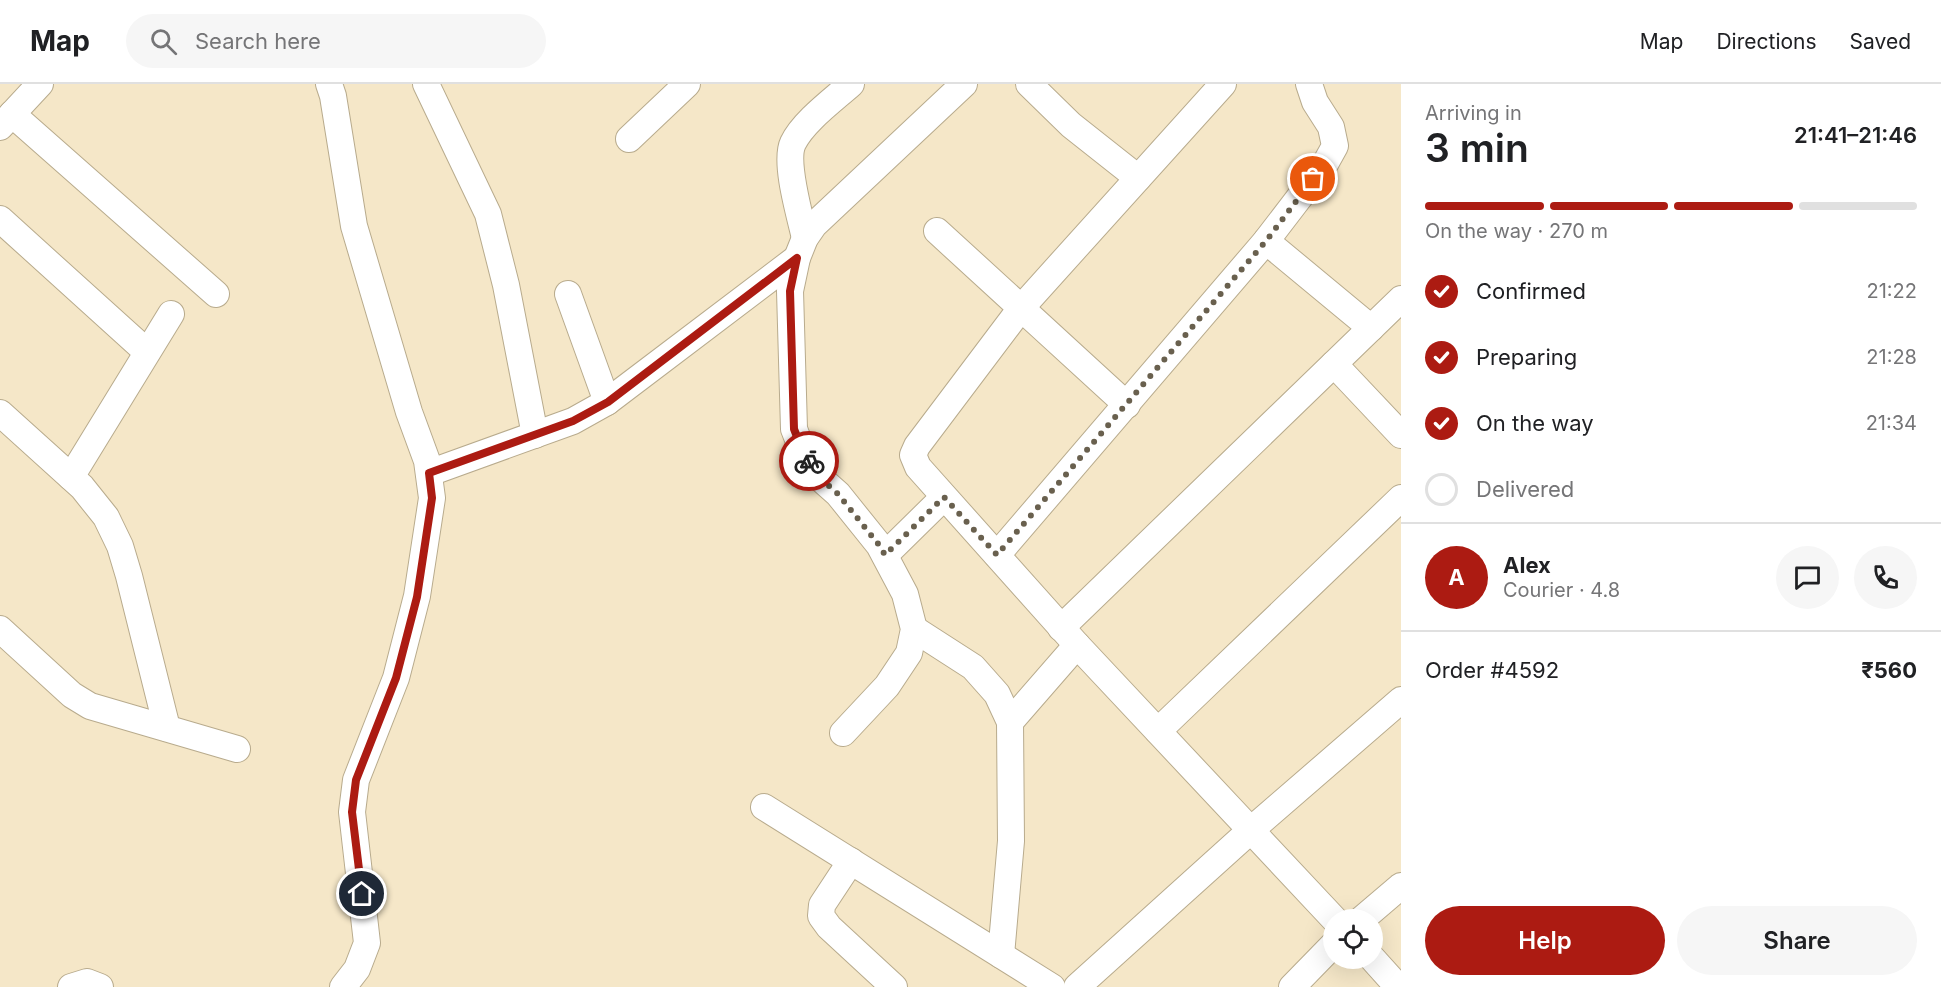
<!DOCTYPE html>
<meta charset="utf-8">
<style>
body{margin:0;font-family:Inter,sans-serif;background:#f6f6f6;color:#202124;height:100vh;display:flex;flex-direction:column;font-size:22px;white-space:nowrap}
*{box-sizing:border-box;margin:0}
p{font-size:20px;color:#757577}
.icon{flex:none;width:33px;height:33px;fill:none;stroke:currentColor;stroke-width:2;stroke-linecap:round;stroke-linejoin:round}
.map{position:relative;flex:1;overflow:hidden}
.details{display:flex;flex-direction:column;background:#fff;width:540px}
.details>*{flex:none}
.tools{position:absolute;left:1323px;top:825px;display:grid;gap:12px}
.tools a{display:grid;place-items:center;width:60px;height:60px;border-radius:50%;background:#fff;box-shadow:0 6px 24px #0002;font-size:30px}
.pin{position:absolute;display:grid;place-items:center;width:51px;height:51px;color:#fff;margin:-26px;border:3px solid #fff;border-radius:50%;box-shadow:0 2px 6px #0007}
.courier{position:absolute;display:grid;place-items:center;width:60px;height:60px;margin:-30px;border:4px solid #ac1b12;border-radius:50%;background:#fff;color:#222;box-shadow:0 2px 8px #0007}
.summary em{font-style:normal;font-weight:600}
.summary div{display:flex;flex-direction:column-reverse}
.summary{display:flex;align-items:center;justify-content:space-between;height:102px;padding:0 24px}
h1{font-size:39px;font-weight:600;line-height:45px}
.bar{display:grid;grid-template-columns:repeat(4,1fr);gap:9px 6px;align-content:center;height:72px;padding:0 24px}
.bar i{height:8px;border-radius:4px;background:#e0e0e0}
.bar .on{background:#ac1b12}
.bar p{grid-column:span 4}
.line{display:flex;align-items:center;gap:15px;padding:0 24px;border-top:2px solid #e0e0e0}
.line div{flex:1}
.round{display:grid;place-items:center;flex:none;width:63px;height:63px;border-radius:32px;background:#f6f6f6}
ol{padding:0 24px;list-style:none}
li{display:flex;align-items:center;gap:18px;height:66px}
li p{margin-inline-start:auto}
li .icon{padding:6px;border-radius:50%;background:#ac1b12;color:#fff;stroke-width:4}
li:last-child{color:#757577}
li i{width:33px;height:33px;border:3px solid #e0e0e0;border-radius:50%}
.cta{display:flex;gap:12px;margin-top:auto;padding:12px 24px}
.cta a{flex:1;height:69px;border-radius:36px;background:#ac1b12;color:#fff;font-size:24px;font-weight:600;line-height:69px;text-align:center}
.cta a+a{background:#f6f6f6;color:#202124}
header{display:flex;align-items:center;gap:36px;box-sizing:border-box;height:84px;padding:0 30px;background:#fff;border-bottom:2px solid #e0e0e0}
header strong{font-size:28px}
nav{display:flex;gap:33px;margin-inline-start:auto;font-size:21px}
.search{width:420px;height:54px;background:#f6f6f6;display:flex;align-items:center;gap:15px;box-sizing:border-box;padding:0 21px;border-radius:33px;color:#757577;font-size:22px}
main{display:flex;flex:1;min-height:0}
.map>svg:first-child{display:block}
.lines{fill:none;stroke-linecap:round;stroke-linejoin:round}
.minor-casing{stroke:#b8ab8d;stroke-width:28}
.minor{stroke:#fff;stroke-width:26}
.done{stroke:#69604e;stroke-width:6;stroke-dasharray:0 10.8}
.route{stroke:#ac1b12;stroke-width:8}
</style>
<header>
<strong>Map</strong>
<div class="search"><svg class="icon" aria-label="search" viewBox="0 0 24 24"><circle cx="10" cy="10" r="6"/><path d="M15 15l6 6"/></svg>Search here</div>
<nav><a>Map</a><a>Directions</a><a>Saved</a></nav>
</header>
<main>
<div class="map">
<svg width="1401" height="903" viewBox="0 0 1401 903">
<rect width="100%" height="100%" fill="#f5e7c8"/>
<g class="lines">
<defs>
<g id="minor">
<polyline points="329,0 333,12 354,142 409,328 427,377 432,414 417,512 396,594 356,696 352,728 367,859 357,885 343,903"/>
<polyline points="426,0 488,130 506,201 535,351"/>
<polyline points="1029,0 1071,41 1138,94"/>
<polyline points="1223,0 1021,224 917,362 913,371 918,383 1077,561 1335,836"/>
<polyline points="12,30 216,210"/>
<polyline points="0,43 40,0"/>
<polyline points="629,55 687,0"/>
<polyline points="0,135 147,268"/>
<polyline points="937,147 1127,321"/>
<path d="M805 154C800 132 784 78 793 59 803 38 833 16 851 0"/>
<polyline points="1266,157 1371,244"/>
<polyline points="568,210 607,318"/>
<polyline points="1334,280 1401,351"/>
<polyline points="0,329 82,403 106,433 120,462 129,492 167,644"/>
<polyline points="429,389 573,337 607,318 797,174"/>
<polyline points="71,393 171,230"/>
<polyline points="885,471 944,413"/>
<polyline points="997,471 1266,157 1325,80 1335,62 1331,43 1315,18 1309,0"/>
<polyline points="1061,544 1401,215"/>
<polyline points="0,545 72,611 90,622 237,665"/>
<polyline points="914,545 973,583 997,610 1010,638 1011,757 1001,871"/>
<polyline points="1010,638 1077,561"/>
<polyline points="1158,647 1401,414"/>
<polyline points="843,649 887,602 909,569 914,545 905,510 879,461 838,410 820,394 801,363 794,345 790,207 797,174 805,154 814,141 964,0"/>
<polyline points="764,723 1052,903"/>
<polyline points="851,777 822,821 821,832 829,843 894,903"/>
<polyline points="1361,836 1401,802"/>
<polyline points="1372,874 1398,903"/>
<polyline points="71,903 87,898 100,903"/>
<polyline points="1077,903 1251,746 1401,616"/>
<polyline points="1292,903 1334,860"/>
</g>
</defs>
<use href="#minor" class="minor-casing"/>
<use href="#minor" class="minor"/>
</g>
<g class="lines">
<polyline class="done" points="809,377 820,394 838,410 879,461 885,471 944,413 997,471 1266,157 1313,95"/>
<polyline class="route" points="362,810 352,728 356,696 396,594 417,513 432,414 429,389 573,337 608,318 797,174 790,207 794,345 801,363 809,377"/>
</g>
</svg>
<div class="tools">
<a><svg class="icon" aria-label="locate" viewBox="0 0 24 24"><circle cx="12" cy="12" r="6"/><path d="M12 2v4M12 18v4M2 12h4M18 12h4"/></svg></a>
</div>
<div class="pin" style="left:1313px;top:95px;background:#ea580c"><svg class="icon" aria-label="bag" viewBox="0 0 24 24"><path d="M5 8h14l-1 12H6zM9 8a3 3 0 0 1 6 0"/></svg></div>
<div class="pin" style="left:362px;top:810px;background:#1f2937"><svg class="icon" aria-label="home" viewBox="0 0 24 24"><path d="M3 11l9-7 9 7M6 9v11h12V9"/></svg></div>
<div class="courier" style="left:809px;top:377px"><svg class="icon" aria-label="bike" viewBox="0 0 24 24"><circle cx="6" cy="16" r="4"/><circle cx="18" cy="16" r="4"/><path d="M6 16l4-8h5l3 8M10 8l3 8H6M13 5h3"/></svg></div>
</div>
<section class="details">
<div class="summary"><div><h1>3 min</h1><p>Arriving in</p></div><em>21:41–21:46</em></div>
<div class="bar"><i class="on"></i><i class="on"></i><i class="on"></i><i></i><p>On the way · 270 m</p></div>
<ol>
<li><svg class="icon" aria-label="check" viewBox="0 0 24 24"><path d="M5 12l5 5 9-10"/></svg>Confirmed<p>21:22</p></li>
<li><svg class="icon" aria-label="check" viewBox="0 0 24 24"><path d="M5 12l5 5 9-10"/></svg>Preparing<p>21:28</p></li>
<li><svg class="icon" aria-label="check" viewBox="0 0 24 24"><path d="M5 12l5 5 9-10"/></svg>On the way<p>21:34</p></li>
<li><i></i>Delivered</li>
</ol>
<div class="line" style="height:108px"><b class="round" style="background:#ac1b12;color:#fff">A</b><div><b>Alex</b><p>Courier · 4.8</p></div><a class="round"><svg class="icon" aria-label="chat" viewBox="0 0 24 24"><path d="M4 5h16v11H9l-5 4z"/></svg></a><a class="round"><svg class="icon" aria-label="phone" viewBox="0 0 24 24"><path d="M5 4h4l2 5-3 2q2 4 5 5l2-3 5 2v4C11 20 4 13 5 4z"/></svg></a></div>
<div class="line" style="height:78px"><div>Order #4592</div><b>₹560</b></div>
<div class="cta"><a>Help</a><a>Share</a></div>
</section>
</main>
